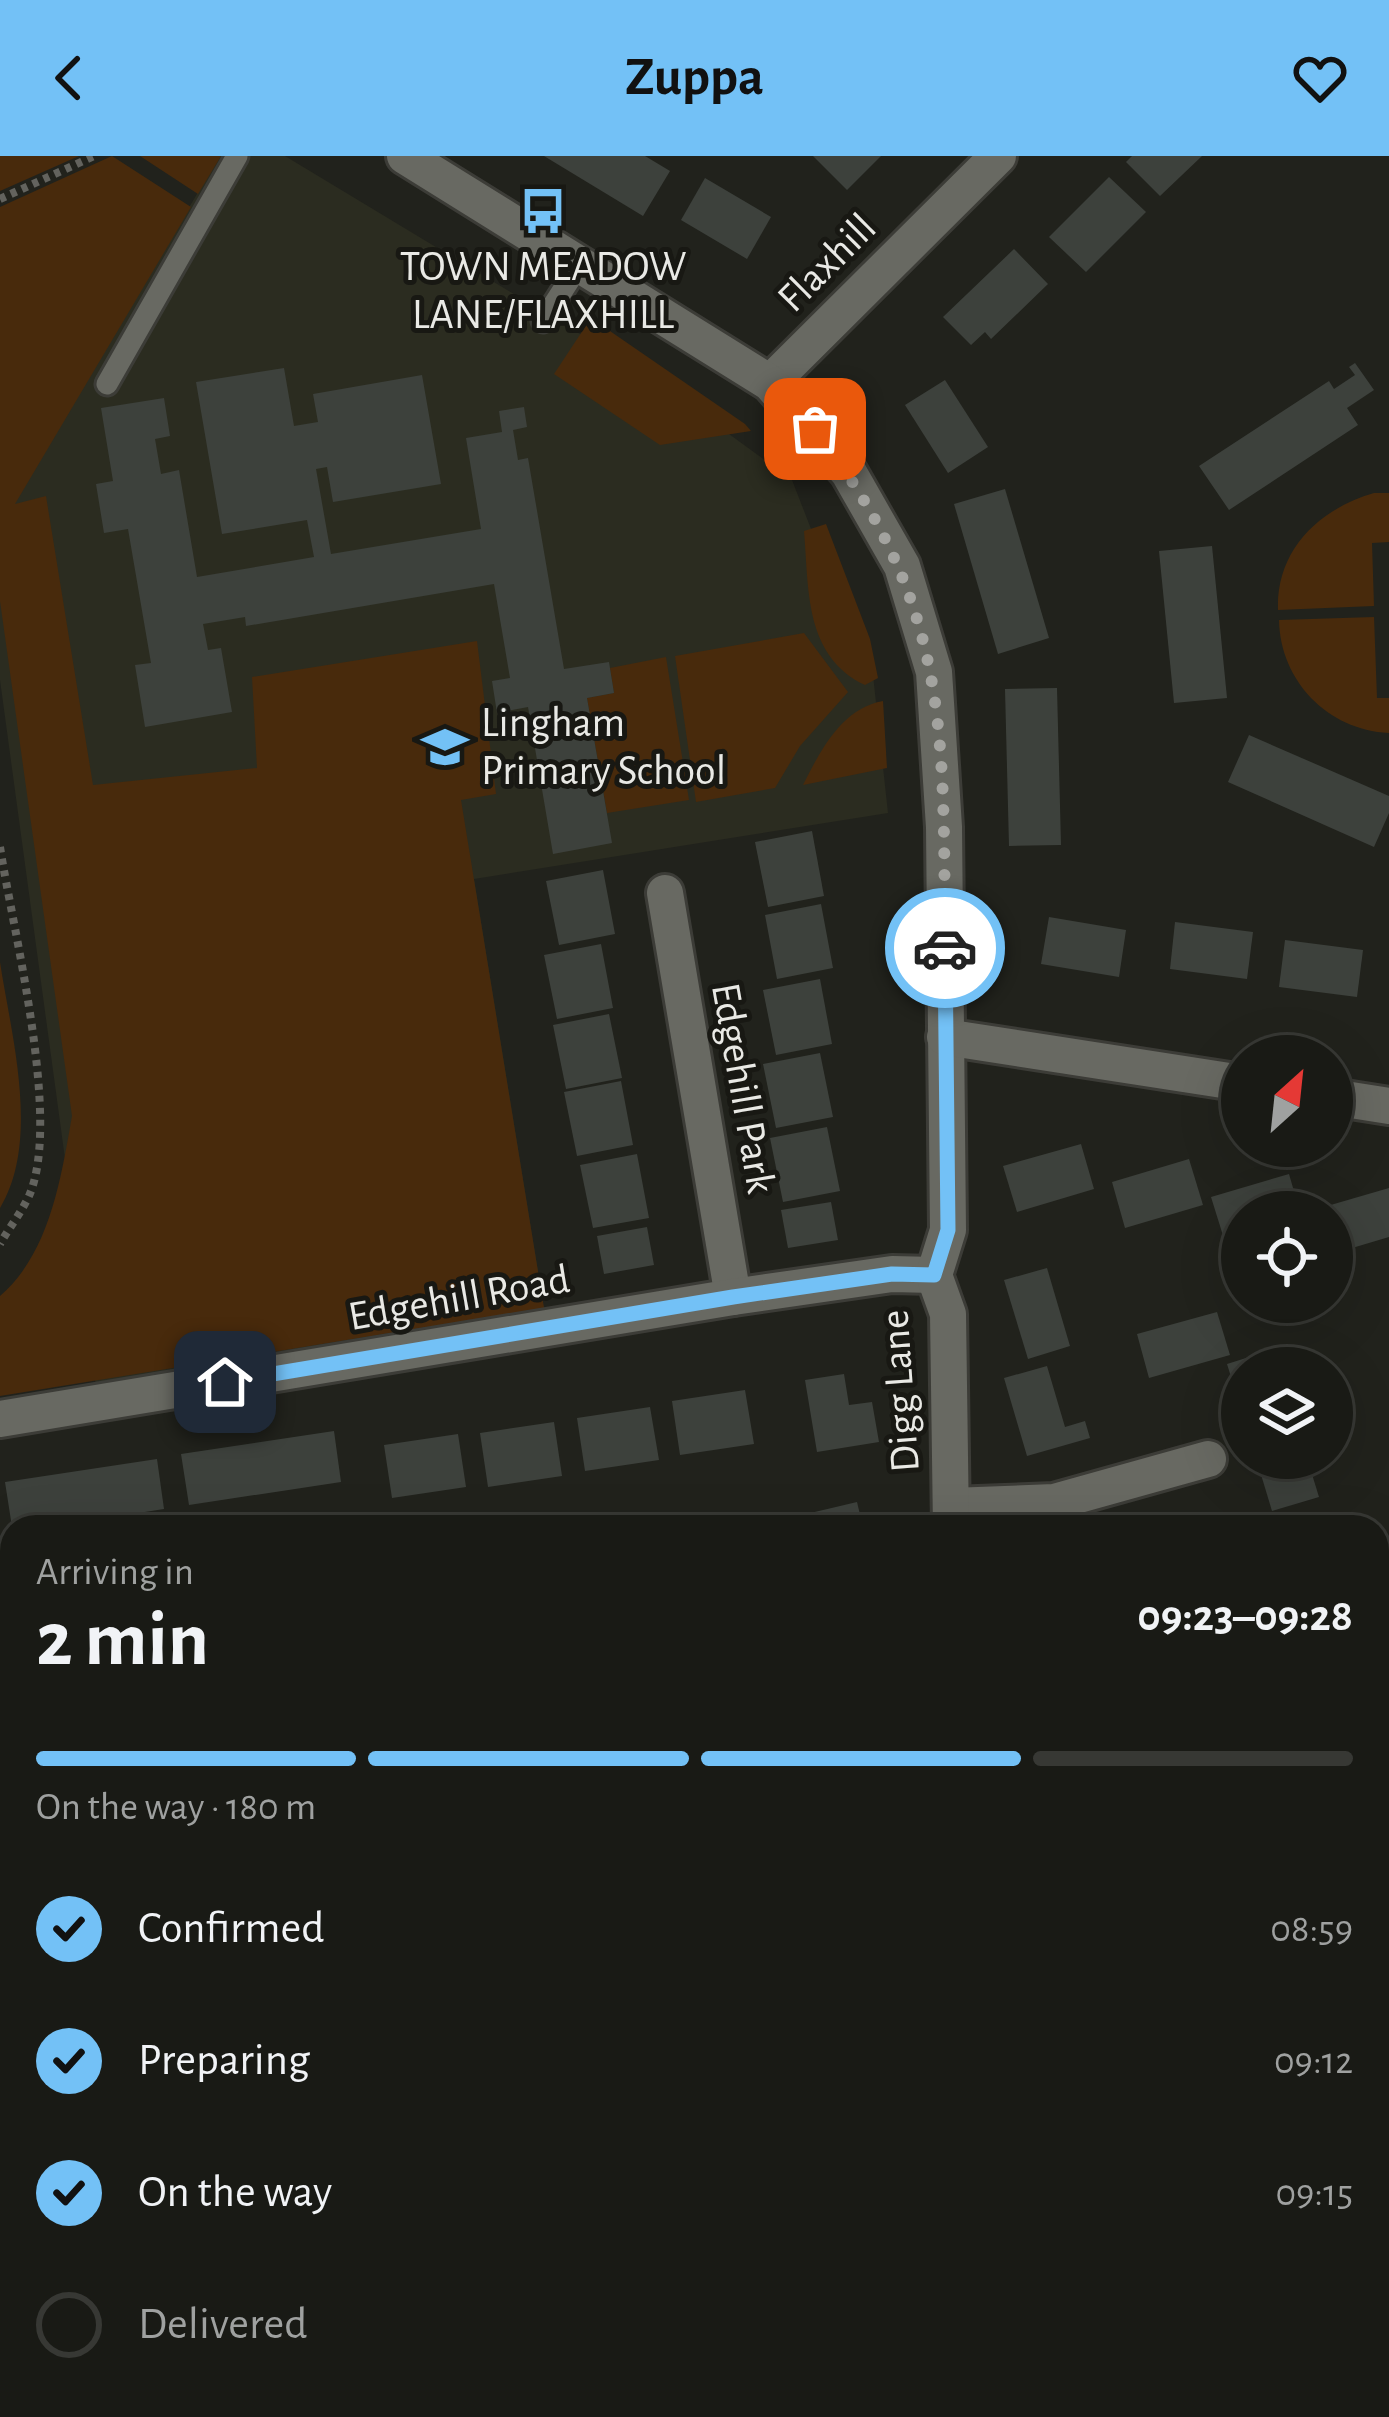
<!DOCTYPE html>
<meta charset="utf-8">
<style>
body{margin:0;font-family:"Alegreya Sans",sans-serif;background:#22231e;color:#f1f3f6;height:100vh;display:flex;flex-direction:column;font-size:45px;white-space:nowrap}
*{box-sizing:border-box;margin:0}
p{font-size:39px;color:#9fa1a0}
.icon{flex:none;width:66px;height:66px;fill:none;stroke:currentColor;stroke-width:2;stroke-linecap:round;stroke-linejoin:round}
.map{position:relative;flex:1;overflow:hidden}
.sheet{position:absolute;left:0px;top:1359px;width:1389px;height:903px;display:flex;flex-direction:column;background:#191a15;border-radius:36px 36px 0 0;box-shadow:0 12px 48px #0002,0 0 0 3px #373834}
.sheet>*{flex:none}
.needle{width:78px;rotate:27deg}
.controls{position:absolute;left:1221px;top:879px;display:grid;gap:24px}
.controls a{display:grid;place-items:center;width:132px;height:132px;border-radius:50%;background:#191a15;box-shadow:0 12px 48px #0002,0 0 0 3px #373834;font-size:60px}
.pin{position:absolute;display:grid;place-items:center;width:102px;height:102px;color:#fff;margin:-51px;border-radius:24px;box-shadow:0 6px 18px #0006}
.courier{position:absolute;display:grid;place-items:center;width:120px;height:120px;margin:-60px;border:9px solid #73c1f6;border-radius:50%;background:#fff;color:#222;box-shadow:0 3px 15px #0007}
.headline em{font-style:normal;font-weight:700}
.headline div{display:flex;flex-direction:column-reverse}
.headline{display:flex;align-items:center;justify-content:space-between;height:204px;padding:0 36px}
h1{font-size:78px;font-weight:700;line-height:90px}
.bar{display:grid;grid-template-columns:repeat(4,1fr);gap:18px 12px;align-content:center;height:144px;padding:0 36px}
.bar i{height:15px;border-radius:9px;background:#373834}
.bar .active{background:#73c1f6}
.bar p{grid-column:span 4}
ol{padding:0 36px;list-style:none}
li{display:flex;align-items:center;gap:36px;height:132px}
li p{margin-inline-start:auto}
li .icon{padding:12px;border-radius:50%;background:#73c1f6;color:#111;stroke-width:4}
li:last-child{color:#9fa1a0}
li i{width:66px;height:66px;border:6px solid #373834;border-radius:50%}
header{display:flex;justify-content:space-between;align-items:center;height:156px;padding:0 36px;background:#73c1f6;color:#111;font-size:54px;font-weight:700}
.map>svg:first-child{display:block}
.built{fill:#2b2c20}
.green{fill:#482a0c}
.building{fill:#3d413c}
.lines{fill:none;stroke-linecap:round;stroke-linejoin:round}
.lane-casing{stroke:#3c3c37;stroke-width:27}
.street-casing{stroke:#3c3c37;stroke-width:42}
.secondary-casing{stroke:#3c3c37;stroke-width:42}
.path{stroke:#63635e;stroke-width:8;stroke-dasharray:6 6;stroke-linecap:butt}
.lane{stroke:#686962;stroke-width:21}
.street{stroke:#686962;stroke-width:36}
.secondary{stroke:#686962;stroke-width:36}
.done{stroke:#a3a39f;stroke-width:12;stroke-dasharray:0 21.6}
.route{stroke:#73c1f6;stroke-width:15}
.labels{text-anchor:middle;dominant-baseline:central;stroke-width:10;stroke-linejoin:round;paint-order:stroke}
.street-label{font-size:42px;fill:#e9e9e5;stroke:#181813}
.poi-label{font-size:42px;fill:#e9e9e5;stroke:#181813}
</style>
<header><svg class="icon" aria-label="back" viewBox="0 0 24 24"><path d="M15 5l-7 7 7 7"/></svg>Zuppa<svg class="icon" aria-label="heart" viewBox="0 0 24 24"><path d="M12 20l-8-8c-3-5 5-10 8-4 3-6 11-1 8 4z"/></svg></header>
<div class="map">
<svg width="1389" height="2261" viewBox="0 0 1389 2261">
<rect width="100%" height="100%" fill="#21221c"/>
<polygon class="built" points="220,0 285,0 648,219 792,324 813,378 869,482 888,657 474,723 544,1152 96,1231 0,524 0,365"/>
<g class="green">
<polygon points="0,0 79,0 0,35"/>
<path d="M112 0 191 51 15 348 46 340 93 629 257 612 252 521 477 485 496 638 461 644 544 1152 0 1240V1140C50 1097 61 1022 72 960L0 445V51Z"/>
<polygon points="140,0 221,0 198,38"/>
<polygon points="591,162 745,268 751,275 660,289 554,218"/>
<path d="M1374 337H1389V386L1372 387 1374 450 1278 454C1276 394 1319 353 1374 337Z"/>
<path d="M826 368 870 483 878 522 865 529C804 500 809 433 804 375Z"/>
<path d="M1374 461 1377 542H1389V577C1327 574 1280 524 1279 464Z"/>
<polygon points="804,477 848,536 800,590 775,632 696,646 675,500"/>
<polygon points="666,501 689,644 607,657 587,542 614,537 610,512"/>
<path d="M883 545 887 612 803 629C820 595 842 552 883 545Z"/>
<path d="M0 806C11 879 41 984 0 1052Z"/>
</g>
<g class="building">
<polygon points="544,0 645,0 670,15 643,60"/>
<polygon points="813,0 881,0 847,34"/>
<polygon points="1132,0 1202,0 1160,40 1126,6"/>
<polygon points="1109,21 1146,56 1086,116 1049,81"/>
<polygon points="705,22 771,61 747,103 681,64"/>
<polygon points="1014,93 1048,128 991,183 985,176 971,189 943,161"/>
<polygon points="1355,207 1374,234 1347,252 1358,269 1229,354 1199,310 1329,225 1334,233 1355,219 1349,211"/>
<polygon points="284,212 294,270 318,266 313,238 422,219 441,328 333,346 327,311 316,313 331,398 481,373 466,282 502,276 499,255 524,251 527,271 513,274 518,304 528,302 564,513 609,506 614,537 587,542 612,687 553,698 528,551 497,557 492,525 510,522 494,428 246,470 245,461 203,468 208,494 221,492 232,556 145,571 135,509 151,507 128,373 104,377 96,328 113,325 101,252 164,242 170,280 155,283 161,318 179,314 197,421 314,401 307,364 222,378 196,226"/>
<polygon points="945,224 988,291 948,317 905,249"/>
<polygon points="1005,333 1049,482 998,498 954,348"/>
<polygon points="1212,390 1227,542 1174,547 1159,395"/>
<polygon points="1057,532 1061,689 1009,690 1005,533"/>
<polygon points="1249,579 1389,640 1389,657 1374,691 1228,626"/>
<polygon points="812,675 824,740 768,751 755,686"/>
<polygon points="603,714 615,778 559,789 546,725"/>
<polygon points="821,748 833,812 777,823 765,759"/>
<polygon points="1049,761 1126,774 1119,821 1041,808"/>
<polygon points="1175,766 1253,776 1247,823 1170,813"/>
<polygon points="1285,784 1363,794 1357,841 1279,831"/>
<polygon points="601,788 613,852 557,863 544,799"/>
<polygon points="820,823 832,888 776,899 763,834"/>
<polygon points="609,858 622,922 566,933 553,869"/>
<polygon points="820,897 833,961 776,972 763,908"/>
<polygon points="621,925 633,989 577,1000 564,936"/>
<polygon points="827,971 840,1035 783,1046 770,982"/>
<polygon points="1081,988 1094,1033 1017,1056 1003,1010"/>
<polygon points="637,998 649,1062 593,1072 580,1009"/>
<polygon points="1189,1003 1203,1049 1125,1072 1112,1026"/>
<polygon points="1289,1018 1300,1056 1242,1056 1242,1081 1225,1086 1211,1041"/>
<polygon points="1389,1032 1389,1081 1332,1098 1332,1056 1310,1055"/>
<polygon points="831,1046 838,1084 788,1092 781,1054"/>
<polygon points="647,1071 654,1109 604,1118 597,1080"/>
<polygon points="1047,1112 1070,1190 1028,1203 1004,1124"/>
<polygon points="1217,1156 1230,1199 1149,1222 1137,1178"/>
<polygon points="1274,1193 1280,1212 1242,1212 1241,1253 1227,1208"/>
<polygon points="1047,1210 1065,1271 1085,1265 1090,1282 1027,1300 1004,1222"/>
<polygon points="844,1218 849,1249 872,1246 879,1286 817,1296 805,1224"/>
<polygon points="745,1234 754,1288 680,1299 672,1245"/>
<polygon points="650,1251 659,1304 585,1315 577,1262"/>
<polygon points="554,1266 562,1320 488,1331 480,1277"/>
<polygon points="334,1275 341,1326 189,1349 181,1298"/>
<polygon points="458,1278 466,1331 392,1342 384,1289"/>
<polygon points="1256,1302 1307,1302 1319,1341 1272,1355"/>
<polygon points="157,1303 164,1353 48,1371 12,1371 5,1326"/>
<polygon points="857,1346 863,1371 787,1371 785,1363"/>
<polygon points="1173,1356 1177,1371 1124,1371 1124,1370"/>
<polygon points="1388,1483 1389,1548 1377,1552 1377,1486"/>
<polygon points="1389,1626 1389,1696 1377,1699 1377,1630"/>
<polygon points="12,1637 12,1703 0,1705 0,1639"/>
<polygon points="1389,1797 1389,1846 1377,1849 1377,1800"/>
<polygon points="1389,1967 1389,2018 1377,2021 1377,1970"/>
<polygon points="0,2187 5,2187 7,2214 0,2215"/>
<polygon points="1377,2236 1382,2236 1382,2254 1389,2254 1389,2261 1334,2261 1335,2251 1377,2250"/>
<polygon points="386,2250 448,2250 449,2261 387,2261"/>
<polygon points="491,2250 573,2250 576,2261 493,2261"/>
<polygon points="593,2250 648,2250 648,2252 596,2261"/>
<polygon points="920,2250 1005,2250 1010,2254 1005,2261 948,2261 938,2253 928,2261"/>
<polygon points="1235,2250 1292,2250 1285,2261 1253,2261"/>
<polygon points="239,2251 240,2261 172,2261 172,2256"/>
</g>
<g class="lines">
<defs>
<g id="lane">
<polyline points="543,165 581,106"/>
<polyline points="107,228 237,0"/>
<polyline points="1377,1448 1389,1445"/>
<polyline points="1377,1758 1389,1754"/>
</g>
<g id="street">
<polyline points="770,227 998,0"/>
<polyline points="665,737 733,1141"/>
<polyline points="0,1263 733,1141 892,1118 934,1119"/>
<polyline points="951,1350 1054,1346 1208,1303"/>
<polyline points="1377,1602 1389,1598"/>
<polyline points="0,1772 12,1770"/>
<polyline points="1377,1918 1389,1915"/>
<polyline points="304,2250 305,2261"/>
</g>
<g id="secondary">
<polyline points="405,0 770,227 849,317 902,410 934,516 944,671 948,1074 934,1119 948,1158 951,1371"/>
<polyline points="945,881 1242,927"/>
<polyline points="1332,941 1389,950"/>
<polyline points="1118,2250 1135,2261"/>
</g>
</defs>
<use href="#lane" class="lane-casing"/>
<use href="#street" class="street-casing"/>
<use href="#secondary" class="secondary-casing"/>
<g class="path">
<polyline points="0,43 94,0"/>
<path d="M0 691C13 775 62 965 29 1040 21 1057 9 1072 0 1088"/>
</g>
<use href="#lane" class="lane"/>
<use href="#street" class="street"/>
<use href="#secondary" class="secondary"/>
</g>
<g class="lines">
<path class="done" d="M815 273C952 451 943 579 945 792"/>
<polyline class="route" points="225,1226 733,1141 892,1118 934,1119 948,1074 945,792"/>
</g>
<defs>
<symbol id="bus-bare" viewBox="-9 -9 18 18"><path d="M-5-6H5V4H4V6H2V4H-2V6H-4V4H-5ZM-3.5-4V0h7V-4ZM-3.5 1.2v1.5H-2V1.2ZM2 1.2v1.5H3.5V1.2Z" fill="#73c1f6" stroke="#181813" stroke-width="2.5" paint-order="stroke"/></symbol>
<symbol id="school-bare" viewBox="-9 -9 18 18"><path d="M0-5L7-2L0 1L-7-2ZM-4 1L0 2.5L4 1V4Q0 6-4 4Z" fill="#73c1f6" stroke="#181813" stroke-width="2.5" paint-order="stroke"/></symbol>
</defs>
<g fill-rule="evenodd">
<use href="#bus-bare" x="510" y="22" width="66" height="66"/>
<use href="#school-bare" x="412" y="558" width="66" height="66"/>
</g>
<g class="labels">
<g class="street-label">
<text transform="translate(827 107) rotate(-45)">Flaxhill</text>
<text transform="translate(743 932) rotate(80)">Edgehill Park</text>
<text transform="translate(459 1142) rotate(-10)">Edgehill Road</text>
<text transform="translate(900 1235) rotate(-94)">Digg Lane</text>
</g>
<g class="poi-label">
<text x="543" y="111">TOWN MEADOW<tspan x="543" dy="48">LANE/FLAXHILL</tspan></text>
<text x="481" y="567" text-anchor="start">Lingham<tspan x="481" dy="48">Primary School</tspan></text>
</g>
</g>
</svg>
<div class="controls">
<a><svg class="needle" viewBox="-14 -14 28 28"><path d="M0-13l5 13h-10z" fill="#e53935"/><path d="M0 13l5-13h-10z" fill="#9fa1a0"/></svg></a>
<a><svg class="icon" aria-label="locate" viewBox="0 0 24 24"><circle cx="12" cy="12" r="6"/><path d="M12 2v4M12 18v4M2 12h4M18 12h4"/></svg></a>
<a><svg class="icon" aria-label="layers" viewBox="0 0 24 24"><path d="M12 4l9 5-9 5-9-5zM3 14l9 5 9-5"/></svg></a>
</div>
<div class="pin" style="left:815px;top:273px;background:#ea580c"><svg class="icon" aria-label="bag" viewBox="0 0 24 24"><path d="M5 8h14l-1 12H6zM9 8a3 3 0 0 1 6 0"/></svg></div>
<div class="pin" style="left:225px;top:1226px;background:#1f2937"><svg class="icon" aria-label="home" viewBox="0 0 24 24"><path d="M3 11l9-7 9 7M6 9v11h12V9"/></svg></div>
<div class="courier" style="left:945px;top:792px"><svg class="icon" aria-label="car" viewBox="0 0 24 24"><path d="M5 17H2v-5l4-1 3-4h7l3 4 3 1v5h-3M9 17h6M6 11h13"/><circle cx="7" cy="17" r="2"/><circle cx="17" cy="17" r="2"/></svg></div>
<section class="sheet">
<div class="headline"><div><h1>2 min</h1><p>Arriving in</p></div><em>09:23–09:28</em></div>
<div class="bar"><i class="active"></i><i class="active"></i><i class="active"></i><i></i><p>On the way · 180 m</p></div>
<ol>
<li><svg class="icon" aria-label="check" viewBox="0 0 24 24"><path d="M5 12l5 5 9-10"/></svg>Confirmed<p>08:59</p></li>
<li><svg class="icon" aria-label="check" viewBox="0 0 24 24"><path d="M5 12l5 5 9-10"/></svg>Preparing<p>09:12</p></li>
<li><svg class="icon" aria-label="check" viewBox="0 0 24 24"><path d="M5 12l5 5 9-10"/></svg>On the way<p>09:15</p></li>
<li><i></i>Delivered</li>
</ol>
</section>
</div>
